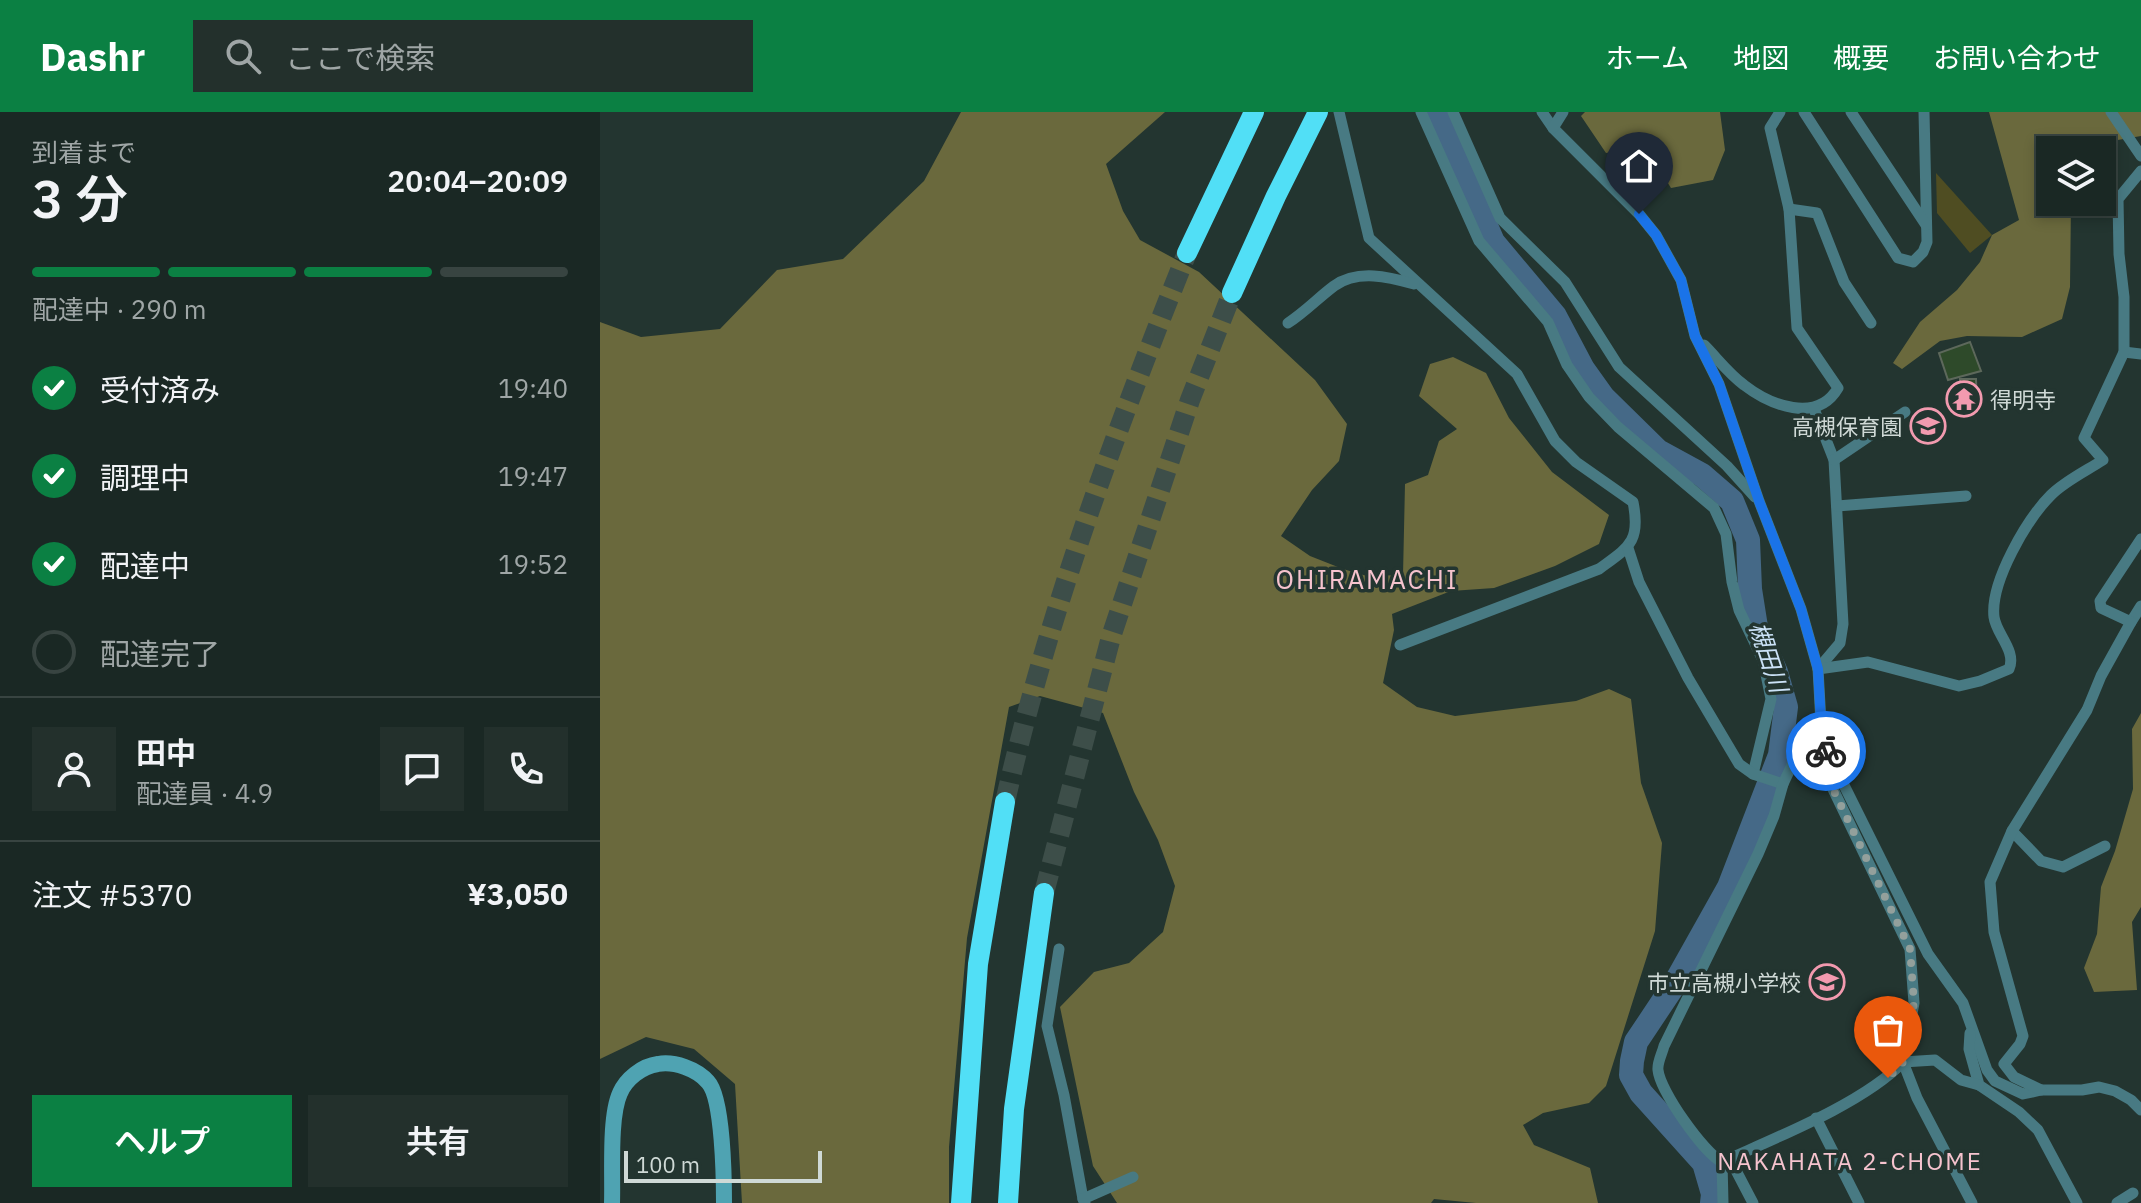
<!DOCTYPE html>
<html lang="ja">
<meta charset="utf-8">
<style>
body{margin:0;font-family:"IBM Plex Sans","Noto Sans JP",sans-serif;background:#23302c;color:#f1f3f6;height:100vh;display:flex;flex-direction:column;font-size:30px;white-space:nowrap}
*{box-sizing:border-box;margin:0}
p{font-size:26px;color:#9fa6a6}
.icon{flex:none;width:44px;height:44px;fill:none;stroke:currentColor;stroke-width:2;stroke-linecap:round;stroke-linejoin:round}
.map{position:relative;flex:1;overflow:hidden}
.panel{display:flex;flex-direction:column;background:#1a2824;width:600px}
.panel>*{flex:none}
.tools{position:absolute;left:1436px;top:24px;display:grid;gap:16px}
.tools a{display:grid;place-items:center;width:80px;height:80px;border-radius:0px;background:#1a2824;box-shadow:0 4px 12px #0003,0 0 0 2px #384441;font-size:40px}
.scale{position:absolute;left:24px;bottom:20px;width:198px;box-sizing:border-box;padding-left:8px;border:4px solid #cfd9d6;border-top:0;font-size:22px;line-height:28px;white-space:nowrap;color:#cfd9d6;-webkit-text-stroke:6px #233530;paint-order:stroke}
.pin{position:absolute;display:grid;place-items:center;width:68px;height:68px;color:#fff;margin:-82px -34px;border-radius:50% 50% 50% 0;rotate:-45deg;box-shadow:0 0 8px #0007}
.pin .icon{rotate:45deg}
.courier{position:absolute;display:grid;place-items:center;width:80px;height:80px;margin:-40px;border:6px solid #1a73e8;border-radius:50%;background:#fff;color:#222;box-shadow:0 2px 10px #0007}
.head em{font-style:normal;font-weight:600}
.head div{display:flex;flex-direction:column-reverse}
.head{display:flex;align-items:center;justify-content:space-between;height:136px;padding:0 32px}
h1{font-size:52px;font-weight:600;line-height:60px}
.bar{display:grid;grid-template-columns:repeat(4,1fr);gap:12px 8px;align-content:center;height:96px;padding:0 32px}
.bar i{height:10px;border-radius:6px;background:#384441}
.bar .active{background:#0b8043}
.bar p{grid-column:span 4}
.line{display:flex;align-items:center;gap:20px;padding:0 32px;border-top:2px solid #384441}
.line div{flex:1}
.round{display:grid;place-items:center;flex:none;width:84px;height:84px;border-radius:0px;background:#23302c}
ol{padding:0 32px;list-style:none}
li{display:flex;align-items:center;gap:24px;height:88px}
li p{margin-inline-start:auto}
li .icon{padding:8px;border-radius:50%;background:#0b8043;color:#fff;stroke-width:4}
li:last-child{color:#9fa6a6}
li i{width:44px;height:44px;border:4px solid #384441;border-radius:50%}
.button{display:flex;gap:16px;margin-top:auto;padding:16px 32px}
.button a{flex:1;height:92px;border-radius:0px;background:#0b8043;color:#fff;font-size:32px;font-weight:600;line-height:92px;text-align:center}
.button a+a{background:#23302c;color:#f1f3f6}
header{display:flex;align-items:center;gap:48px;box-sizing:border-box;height:112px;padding:0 40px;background:#0b8043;color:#fff}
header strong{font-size:38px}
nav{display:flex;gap:44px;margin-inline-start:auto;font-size:28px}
.search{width:560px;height:72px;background:#23302c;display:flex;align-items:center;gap:20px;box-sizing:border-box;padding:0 28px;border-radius:0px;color:#9fa6a6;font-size:30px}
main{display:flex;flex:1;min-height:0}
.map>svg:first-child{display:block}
.green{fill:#4f4d22}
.forest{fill:#6a693d}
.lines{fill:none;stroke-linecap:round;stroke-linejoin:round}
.river{stroke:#456987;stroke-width:24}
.building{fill:#2e4a2a;stroke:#5d685b;stroke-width:2}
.highway-tunnel{stroke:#3d4e49;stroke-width:20;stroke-dasharray:20 10;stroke-linecap:butt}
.street{stroke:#487a83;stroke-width:11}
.secondary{stroke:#4fa3b2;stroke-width:16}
.highway{stroke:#51dff6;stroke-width:20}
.done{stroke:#93a09c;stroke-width:8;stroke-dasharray:0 14.4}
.route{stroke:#1a73e8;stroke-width:10}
.labels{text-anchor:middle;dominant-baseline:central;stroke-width:7;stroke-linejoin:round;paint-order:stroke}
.poi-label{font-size:22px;fill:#cfd9d6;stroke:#233530;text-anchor:end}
.water-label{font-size:24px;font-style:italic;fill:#cbe2f7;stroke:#233530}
.neighbourhood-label{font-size:24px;letter-spacing:2px;fill:#f6c3ce;stroke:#233530}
.quarter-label{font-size:26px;letter-spacing:2px;fill:#f6c3ce;stroke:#233530}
</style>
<header>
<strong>Dashr</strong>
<div class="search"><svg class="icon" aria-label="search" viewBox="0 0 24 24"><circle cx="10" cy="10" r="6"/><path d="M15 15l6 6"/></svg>ここで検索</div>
<nav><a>ホーム</a><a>地図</a><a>概要</a><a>お問い合わせ</a></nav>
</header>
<main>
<section class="panel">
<div class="head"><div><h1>3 分</h1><p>到着まで</p></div><em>20:04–20:09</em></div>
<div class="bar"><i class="active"></i><i class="active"></i><i class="active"></i><i></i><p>配達中 · 290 m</p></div>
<ol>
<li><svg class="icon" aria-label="check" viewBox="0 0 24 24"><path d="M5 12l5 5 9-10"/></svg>受付済み<p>19:40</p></li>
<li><svg class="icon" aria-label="check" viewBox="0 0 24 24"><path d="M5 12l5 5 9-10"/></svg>調理中<p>19:47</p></li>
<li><svg class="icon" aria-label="check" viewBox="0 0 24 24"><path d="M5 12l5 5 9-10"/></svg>配達中<p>19:52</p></li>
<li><i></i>配達完了</li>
</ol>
<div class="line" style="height:144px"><a class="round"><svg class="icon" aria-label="person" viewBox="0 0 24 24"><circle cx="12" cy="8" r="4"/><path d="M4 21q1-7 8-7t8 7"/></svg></a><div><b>田中</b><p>配達員 · 4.9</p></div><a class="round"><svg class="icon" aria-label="chat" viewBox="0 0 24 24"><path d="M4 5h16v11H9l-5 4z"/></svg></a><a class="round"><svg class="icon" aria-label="phone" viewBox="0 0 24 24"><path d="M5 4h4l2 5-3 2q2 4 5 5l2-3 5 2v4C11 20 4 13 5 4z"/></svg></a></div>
<div class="line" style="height:104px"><div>注文 #5370</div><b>¥3,050</b></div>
<div class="button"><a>ヘルプ</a><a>共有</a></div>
</section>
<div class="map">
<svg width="1541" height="1091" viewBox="0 0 1541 1091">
<rect width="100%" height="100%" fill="#233530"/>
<polygon class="green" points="1336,61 1392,123 1370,141 1337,101"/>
<g class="forest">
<polygon points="361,0 565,0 506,52 523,99 540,128 599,160 715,268 747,312 739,349 712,378 681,424 710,444 743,457 767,464 803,463 805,372 828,363 839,329 857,317 819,284 830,252 853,245 886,261 909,306 952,360 1009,403 999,432 955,454 894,476 851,479 792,502 794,518 783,571 817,595 855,604 976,589 1009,577 1031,587 1041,671 1062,731 1055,819 1006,974 989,991 943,1001 923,1013 934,1033 990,1056 998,1091 876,1091 834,1087 831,1091 517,1091 493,1054 460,895 494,860 529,851 563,820 575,774 558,728 534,680 503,601 440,584 409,595 367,826 349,1035 349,1091 142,1091 135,972 94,937 46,925 0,947 0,210 41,225 120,217 177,158 243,147 324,69"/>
<polygon points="985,0 1120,0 1125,38 1113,68 1071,76 1046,36 1006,41 981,4"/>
<polygon points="1389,0 1541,0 1541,24 1506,30 1493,38 1450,38 1450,90 1471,90 1470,175 1462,207 1422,225 1367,224 1340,229 1302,257 1293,251 1320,210 1357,178 1380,150 1392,123 1419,108"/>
<polygon points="1541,601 1541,795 1532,810 1537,878 1494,880 1484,856 1497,822 1501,775 1515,739 1533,677 1532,617"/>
</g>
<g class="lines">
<polyline class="river" points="837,0 893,130 955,204 983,257 1003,285 1058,339 1102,363 1132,389 1148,428 1150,477 1156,515 1176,560 1186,595 1180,643 1129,775 1074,873 1036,930 1032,949 1031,963 1041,981 1104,1051 1113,1082 1112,1091"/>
</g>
<g class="building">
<polygon points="1370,230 1381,259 1348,268 1339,241"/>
<polygon points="1360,267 1376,267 1377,299 1360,301"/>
</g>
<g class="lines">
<g class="highway-tunnel">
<path d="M405 690C448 501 515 320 587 141"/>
<polyline points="444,781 511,525 590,288 632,181"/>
</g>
<g class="street">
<path d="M739 0 769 126 917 262 955 329 976 350 1033 390C1041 430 1029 435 999 457L800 533"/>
<polyline points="821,0 879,129 948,210 967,253 989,285 1018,315 1114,396 1126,422 1132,470 1139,498 1163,548 1171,587 1153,662"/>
<polyline points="853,0 900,106 965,170 1019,255 1127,354 1155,385"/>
<polyline points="942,0 953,16 1039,102 1056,123 1081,168 1095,224 1119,272 1159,389 1201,497 1218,557 1221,611 1232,675 1310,837 1314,891 1303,950 1317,986 1372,1091"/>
<polyline points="1204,0 1298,146 1313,150 1323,140 1327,130 1324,0"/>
<polyline points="1251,0 1326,113"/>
<polyline points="1511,0 1541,44"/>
<polyline points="953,16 963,0"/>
<polyline points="1189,97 1217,101 1244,170 1271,211"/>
<path d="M688 211C705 200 718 186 734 174 758 157 789 165 814 172"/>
<path d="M1104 233C1117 246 1129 262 1144 273 1170 293 1217 312 1238 276L1197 216 1189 97 1170 16 1180 0"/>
<polyline points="1524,240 1541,242"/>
<polyline points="1214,297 1234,348 1243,512 1240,531 1218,557"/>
<polyline points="1234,348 1305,300"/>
<polyline points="1237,394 1366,384"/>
<polyline points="1028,436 1039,470 1088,566 1139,652 1153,662 1183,672"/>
<polyline points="1531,510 1541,494"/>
<path d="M1218 557 1268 550 1359 574 1380 569 1409 557C1417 539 1396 522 1394 505 1390 470 1427 407 1451 383 1465 369 1486 359 1503 348L1484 326 1524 240V185L1519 142 1518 87 1541 59"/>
<polyline points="1233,651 1328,842 1363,891 1387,958 1395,969 1423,982 1441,978 1482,978 1499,975 1515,979 1531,988 1541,998"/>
<polyline points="1412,719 1441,749 1463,755 1505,734"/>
<polyline points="459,837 447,914 464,983 483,1087"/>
<polyline points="1370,921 1369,937 1379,973 1419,1000 1438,1018 1477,1091"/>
<polyline points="1441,978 1414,965 1404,952 1420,932 1423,924 1394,820 1390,770 1412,719 1487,598 1501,564 1531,510 1501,496 1500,489 1541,427"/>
<polyline points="1216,1006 1259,1091"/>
<polyline points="1130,1047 1153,1091"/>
<path d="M1122 1050C1104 1041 1060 979 1058 958 1057 951 1062 942 1064 934L1158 742 1174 704 1183 672 1209 617 1221 611"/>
<path d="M1122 1050C1175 1026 1264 991 1303 950L1335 948 1361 968 1379 973"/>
<polyline points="1122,1050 1123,1091"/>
<polyline points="485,1091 483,1087 533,1065"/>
<polyline points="1517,1091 1533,1081"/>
</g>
<path class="secondary" d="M12 1091C13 1062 9 1005 20 981 26 967 42 954 58 952 74 949 97 957 108 970 123 986 124 1067 124 1091"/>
<g class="highway">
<polyline points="587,141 654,0"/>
<polyline points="632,181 676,84 718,0"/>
<polyline points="361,1091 378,852 405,690"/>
<polyline points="408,1091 414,997 444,781"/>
</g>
</g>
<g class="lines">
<polyline class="done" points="1226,639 1232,675 1310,837 1314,891 1303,950 1288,966"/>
<polyline class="route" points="1039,102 1056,123 1081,168 1095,224 1119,272 1159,389 1201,497 1218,557 1221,611 1226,639"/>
</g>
<defs>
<symbol id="temple-ring" viewBox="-11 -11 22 22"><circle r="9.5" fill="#233530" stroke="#f29aaf" stroke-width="1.5"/><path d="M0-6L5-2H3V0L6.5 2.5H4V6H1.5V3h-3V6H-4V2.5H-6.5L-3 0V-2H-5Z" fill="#f29aaf"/></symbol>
<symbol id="school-ring" viewBox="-11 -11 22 22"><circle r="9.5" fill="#233530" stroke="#f29aaf" stroke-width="1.5"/><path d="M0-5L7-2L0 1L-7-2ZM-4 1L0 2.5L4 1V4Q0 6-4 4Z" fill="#f29aaf"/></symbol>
</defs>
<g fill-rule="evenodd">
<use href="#temple-ring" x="1344" y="267" width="40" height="40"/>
<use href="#school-ring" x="1308" y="294" width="40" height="40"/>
<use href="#school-ring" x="1207" y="850" width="40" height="40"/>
</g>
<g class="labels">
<g class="poi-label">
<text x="1390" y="287" text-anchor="start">得明寺</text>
<text x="1302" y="314">高槻保育園</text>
<text x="1201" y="870">市立高槻小学校</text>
</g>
<g class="water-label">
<text transform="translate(1169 545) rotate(72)">槻田川</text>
</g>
<g class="neighbourhood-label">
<text x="1250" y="1049">NAKAHATA 2-CHOME</text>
</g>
<g class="quarter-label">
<text x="767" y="467">OHIRAMACHI</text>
</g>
</g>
</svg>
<div class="tools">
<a><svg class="icon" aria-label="layers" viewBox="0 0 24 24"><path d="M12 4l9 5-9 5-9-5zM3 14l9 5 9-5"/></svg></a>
</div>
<div class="scale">100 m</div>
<div class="pin" style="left:1288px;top:966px;background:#ea580c"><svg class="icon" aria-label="bag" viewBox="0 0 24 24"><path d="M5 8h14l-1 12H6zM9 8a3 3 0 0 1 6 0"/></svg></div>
<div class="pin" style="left:1039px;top:102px;background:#1f2937"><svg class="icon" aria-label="home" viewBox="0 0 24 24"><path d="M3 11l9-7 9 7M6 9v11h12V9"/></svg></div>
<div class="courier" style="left:1226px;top:639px"><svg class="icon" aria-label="bike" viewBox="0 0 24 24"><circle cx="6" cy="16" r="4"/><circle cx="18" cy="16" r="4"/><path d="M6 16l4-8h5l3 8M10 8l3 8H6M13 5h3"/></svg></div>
</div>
</main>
